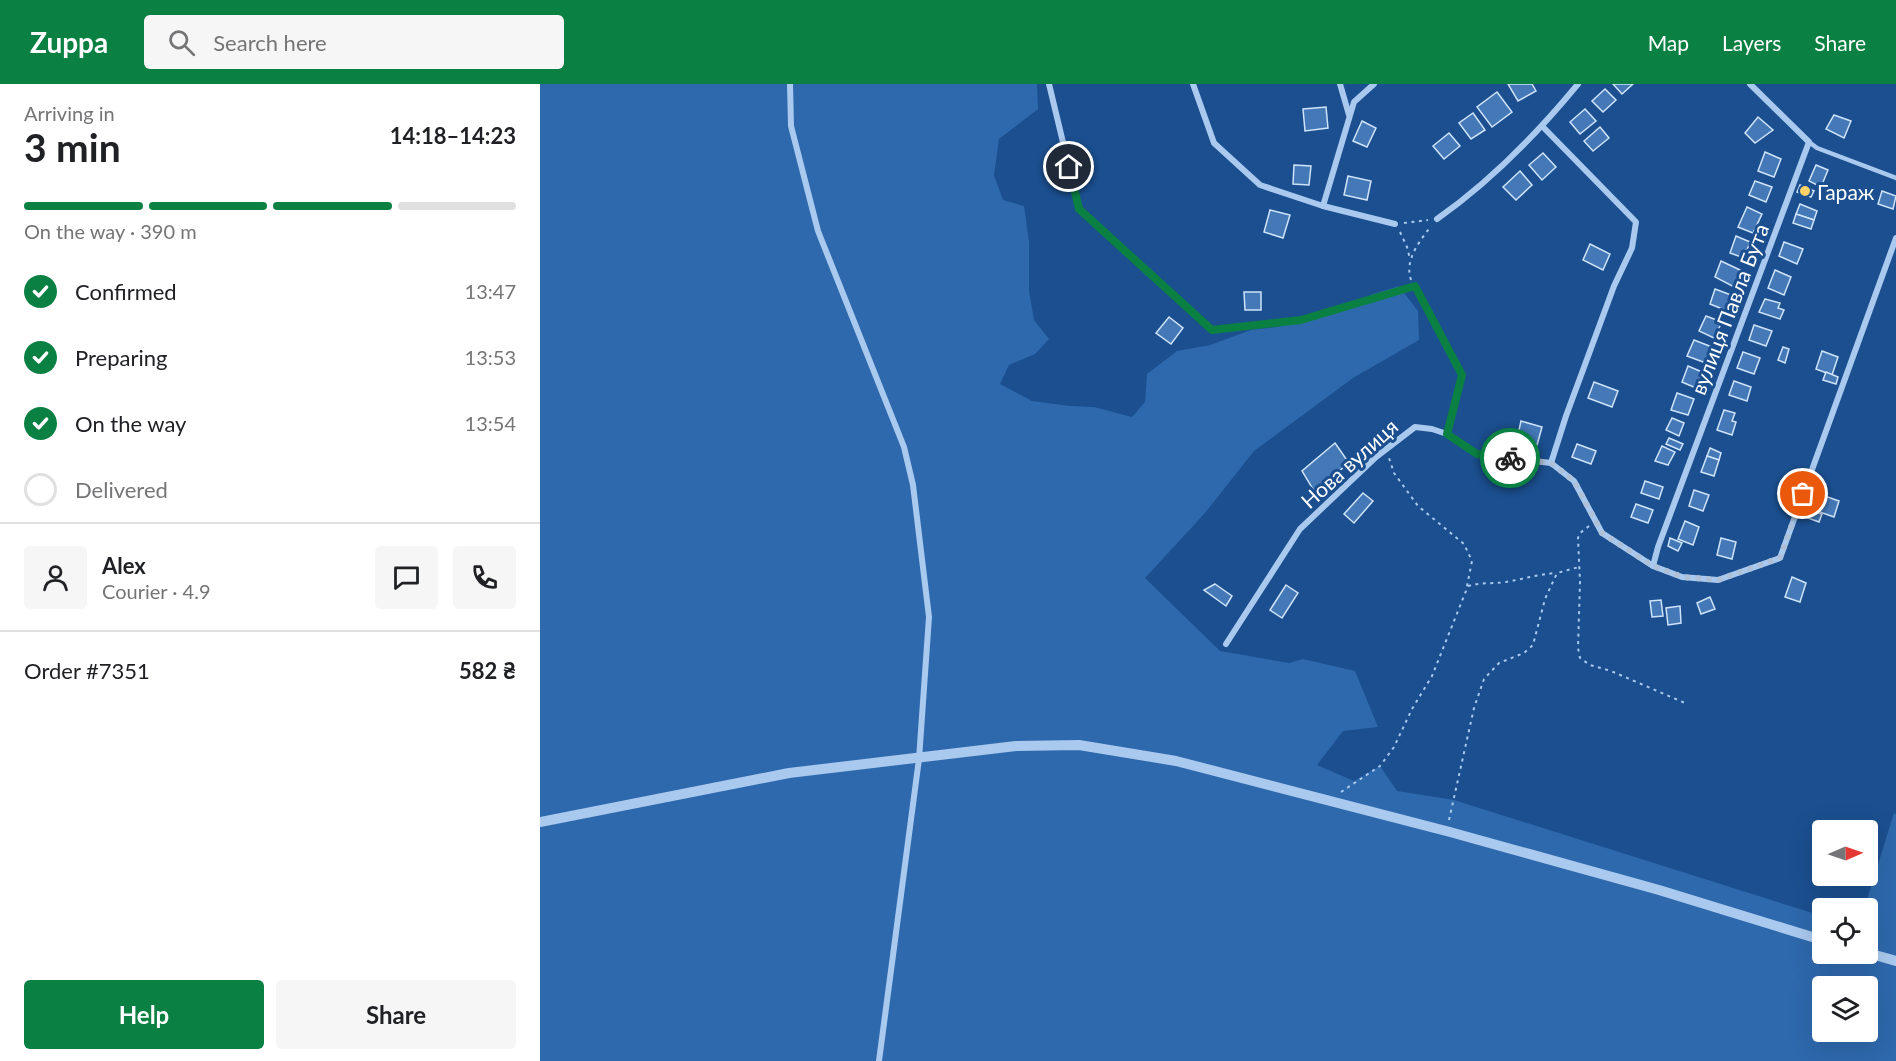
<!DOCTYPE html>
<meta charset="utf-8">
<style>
body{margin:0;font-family:Lato,sans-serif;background:#f6f6f6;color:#202124;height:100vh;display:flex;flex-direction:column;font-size:22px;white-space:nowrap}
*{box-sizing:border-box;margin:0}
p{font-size:20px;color:#757577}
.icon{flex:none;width:33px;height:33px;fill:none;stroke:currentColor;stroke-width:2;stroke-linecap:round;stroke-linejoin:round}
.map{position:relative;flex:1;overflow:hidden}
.drawer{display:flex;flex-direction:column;background:#fff;width:540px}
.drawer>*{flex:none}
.needle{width:39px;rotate:88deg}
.tools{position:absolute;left:1272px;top:736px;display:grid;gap:12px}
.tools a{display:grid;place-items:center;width:66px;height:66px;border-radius:6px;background:#fff;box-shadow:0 6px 24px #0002;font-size:30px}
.pin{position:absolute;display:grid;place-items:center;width:51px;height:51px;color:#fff;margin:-26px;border:3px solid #fff;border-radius:50%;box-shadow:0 2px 6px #0007}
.courier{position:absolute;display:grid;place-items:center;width:60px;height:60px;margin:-30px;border:4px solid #0b8043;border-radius:50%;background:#fff;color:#222;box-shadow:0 2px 8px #0007}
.overview em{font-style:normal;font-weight:700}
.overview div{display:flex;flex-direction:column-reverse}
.overview{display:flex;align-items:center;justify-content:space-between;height:102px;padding:0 24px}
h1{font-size:39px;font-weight:700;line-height:45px}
.bar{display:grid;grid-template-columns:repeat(4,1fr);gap:9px 6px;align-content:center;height:72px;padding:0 24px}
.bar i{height:8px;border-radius:4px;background:#e0e0e0}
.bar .current{background:#0b8043}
.bar p{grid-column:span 4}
.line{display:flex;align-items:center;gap:15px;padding:0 24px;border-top:2px solid #e0e0e0}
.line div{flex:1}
.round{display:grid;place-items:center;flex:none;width:63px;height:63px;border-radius:6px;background:#f6f6f6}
ol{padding:0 24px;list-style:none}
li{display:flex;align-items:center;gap:18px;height:66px}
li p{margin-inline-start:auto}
li .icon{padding:6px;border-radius:50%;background:#0b8043;color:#fff;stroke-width:4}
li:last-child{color:#757577}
li i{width:33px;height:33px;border:3px solid #e0e0e0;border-radius:50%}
.primary-button{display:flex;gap:12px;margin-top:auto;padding:12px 24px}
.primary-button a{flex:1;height:69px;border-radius:6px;background:#0b8043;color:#fff;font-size:24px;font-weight:700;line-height:69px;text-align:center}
.primary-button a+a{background:#f6f6f6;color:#202124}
header{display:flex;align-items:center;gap:36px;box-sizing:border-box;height:84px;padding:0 30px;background:#0b8043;color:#fff}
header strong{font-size:28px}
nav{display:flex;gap:33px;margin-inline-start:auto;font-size:21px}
.search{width:420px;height:54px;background:#f6f6f6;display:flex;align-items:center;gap:15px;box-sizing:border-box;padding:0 21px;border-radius:6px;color:#757577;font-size:22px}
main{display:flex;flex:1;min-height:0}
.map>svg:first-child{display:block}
.green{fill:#2e69ad;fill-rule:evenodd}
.building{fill:#4478b7;stroke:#cfe3fa;stroke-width:1.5}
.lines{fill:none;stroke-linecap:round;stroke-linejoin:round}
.path{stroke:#a9c9ee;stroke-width:2;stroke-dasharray:3 4.5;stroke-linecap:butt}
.service{stroke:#a9c9ee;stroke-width:4.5}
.minor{stroke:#a9c9ee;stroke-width:6}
.tertiary{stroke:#a9c9ee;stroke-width:10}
.done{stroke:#afc1d8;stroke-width:6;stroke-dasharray:0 10.8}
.route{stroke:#0b8043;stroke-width:8}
.poi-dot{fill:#ffd166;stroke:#1b4f8f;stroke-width:2}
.labels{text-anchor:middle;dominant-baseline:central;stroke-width:6;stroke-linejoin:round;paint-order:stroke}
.poi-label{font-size:21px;fill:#fff;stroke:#1b4f8f;text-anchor:start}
.street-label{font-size:21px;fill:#fff;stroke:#1b4f8f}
</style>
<header>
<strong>Zuppa</strong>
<div class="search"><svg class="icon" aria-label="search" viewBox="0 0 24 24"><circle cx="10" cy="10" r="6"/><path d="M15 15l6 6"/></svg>Search here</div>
<nav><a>Map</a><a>Layers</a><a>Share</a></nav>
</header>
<main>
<section class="drawer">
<div class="overview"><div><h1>3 min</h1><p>Arriving in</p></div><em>14:18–14:23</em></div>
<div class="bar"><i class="current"></i><i class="current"></i><i class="current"></i><i></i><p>On the way · 390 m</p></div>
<ol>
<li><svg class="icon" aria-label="check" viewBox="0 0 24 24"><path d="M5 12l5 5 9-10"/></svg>Confirmed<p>13:47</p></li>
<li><svg class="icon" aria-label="check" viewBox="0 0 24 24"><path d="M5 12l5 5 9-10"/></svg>Preparing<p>13:53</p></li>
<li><svg class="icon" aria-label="check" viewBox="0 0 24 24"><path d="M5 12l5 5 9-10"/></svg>On the way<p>13:54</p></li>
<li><i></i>Delivered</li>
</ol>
<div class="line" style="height:108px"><a class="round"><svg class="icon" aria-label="person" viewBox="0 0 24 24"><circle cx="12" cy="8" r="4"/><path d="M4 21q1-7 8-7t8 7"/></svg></a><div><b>Alex</b><p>Courier · 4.9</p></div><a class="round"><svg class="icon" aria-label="chat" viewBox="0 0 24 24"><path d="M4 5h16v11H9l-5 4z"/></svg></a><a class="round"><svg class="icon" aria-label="phone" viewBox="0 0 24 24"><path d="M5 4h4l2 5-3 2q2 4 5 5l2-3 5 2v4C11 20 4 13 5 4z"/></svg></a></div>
<div class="line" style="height:78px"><div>Order #7351</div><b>582 ₴</b></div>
<div class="primary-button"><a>Help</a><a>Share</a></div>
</section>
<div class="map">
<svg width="1356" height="977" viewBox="0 0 1356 977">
<rect width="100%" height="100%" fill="#1b4f8f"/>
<path class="green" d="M0 0H497L498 25 459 55 454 91 463 116 484 122 489 158V207L494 236 509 255 495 270 469 281 460 300 492 317 530 322 554 323 592 333 605 318 607 290 637 267 670 261 711 246 737 243 793 230 821 221 830 211 859 202 878 227 879 256 813 294 714 367 665 429 605 494 680 567 749 579 763 575 815 587 838 643 803 647 777 681 814 697 840 682 857 707 914 716 1282 832V870H1328V825H1324L1354 729 1356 730V977H0ZM1282 903H1328V948H1282Z"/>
<g class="building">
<polygon points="968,0 992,0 996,7 978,17"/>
<polygon points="1073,0 1093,0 1082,10"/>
<polygon points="1065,5 1076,16 1063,28 1052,17"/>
<polygon points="957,8 972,28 952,43 937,23"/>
<polygon points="786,23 788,44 765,47 763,25"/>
<polygon points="1045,25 1056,37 1040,50 1030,38"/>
<polygon points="933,29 945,46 931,55 919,39"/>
<polygon points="1294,31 1311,37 1304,54 1286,45"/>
<polygon points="1218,33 1233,46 1215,59 1205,49"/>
<polygon points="822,37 836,44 827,63 813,57"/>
<polygon points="1060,43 1069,54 1053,67 1044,57"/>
<polygon points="909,49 920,62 904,75 893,62"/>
<polygon points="1225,68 1241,75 1234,93 1218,87"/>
<polygon points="1003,69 1016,83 1002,96 989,81"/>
<polygon points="754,81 771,82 769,101 753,100"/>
<polygon points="1276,81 1288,86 1281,103 1269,97"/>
<polygon points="980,87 992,101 976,116 963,103"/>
<polygon points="808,92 831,97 827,116 804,111"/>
<polygon points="1215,97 1232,103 1226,118 1209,111"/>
<polygon points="1260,101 1274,107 1271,113 1257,108"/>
<polygon points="1342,107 1356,112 1353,125 1338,120"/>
<polygon points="1260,120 1277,127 1274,136 1256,130"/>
<polygon points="1207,123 1222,130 1213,149 1198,143"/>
<polygon points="730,126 750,131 743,154 724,148"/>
<polygon points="1256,130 1274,136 1271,145 1253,139"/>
<polygon points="1196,152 1210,158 1204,174 1190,169"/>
<polygon points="1244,158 1263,165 1257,180 1239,172"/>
<polygon points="1050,160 1070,170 1063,186 1043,176"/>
<polygon points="1181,177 1200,186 1194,203 1175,193"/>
<polygon points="1235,186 1251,193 1244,211 1228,204"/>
<polygon points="1175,205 1191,211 1185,226 1170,220"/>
<polygon points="704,208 721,208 721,226 705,226"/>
<polygon points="1225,215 1240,219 1238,224 1244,226 1240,235 1219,228"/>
<polygon points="1166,232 1182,238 1174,254 1159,247"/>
<polygon points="629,233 643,244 631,260 616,249"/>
<polygon points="1214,241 1232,247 1226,262 1209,256"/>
<polygon points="1154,256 1172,263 1166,279 1147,272"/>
<polygon points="1243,263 1249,265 1245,279 1238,276"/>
<polygon points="1282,267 1298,273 1292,291 1276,285"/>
<polygon points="1203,268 1220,274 1214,290 1197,284"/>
<polygon points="1148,282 1162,288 1156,304 1142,298"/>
<polygon points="1286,288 1298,293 1296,300 1283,296"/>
<polygon points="1194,297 1211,303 1207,317 1189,311"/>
<polygon points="1054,298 1078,307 1072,323 1048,314"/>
<polygon points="1137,309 1154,315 1148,331 1131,326"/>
<polygon points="1184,326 1195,329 1192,337 1196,338 1192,351 1177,346"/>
<polygon points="1132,334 1144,339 1139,352 1126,346"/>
<polygon points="981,337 1002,343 997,361 977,355"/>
<polygon points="1129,354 1143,360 1140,366 1126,360"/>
<polygon points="795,359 809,379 774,407 762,387"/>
<polygon points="1037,360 1056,367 1051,380 1032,373"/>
<polygon points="1122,362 1135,368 1128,381 1115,377"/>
<polygon points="1170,364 1181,369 1179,376 1167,372"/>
<polygon points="1167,372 1179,376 1174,392 1161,388"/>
<polygon points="1105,397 1123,403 1119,415 1101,409"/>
<polygon points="1154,406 1169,411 1163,427 1149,422"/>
<polygon points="823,409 833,417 814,439 804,430"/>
<polygon points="1282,411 1299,417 1294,433 1277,427"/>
<polygon points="1096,420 1113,426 1108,439 1091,433"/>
<polygon points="1270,427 1282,430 1279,438 1268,434"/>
<polygon points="1145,437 1159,443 1153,461 1138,455"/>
<polygon points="1130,454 1142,459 1138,467 1128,462"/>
<polygon points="1181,454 1196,458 1192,475 1177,471"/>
<polygon points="1252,493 1266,499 1260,518 1245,513"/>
<polygon points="675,500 692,512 686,522 664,506"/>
<polygon points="746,501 758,509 742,534 730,526"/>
<polygon points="1170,513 1175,525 1161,530 1157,519"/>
<polygon points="1121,516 1123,532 1112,533 1110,517"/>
<polygon points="1140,522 1141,539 1128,541 1126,524"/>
</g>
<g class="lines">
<g class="path">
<polyline points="864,139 888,136"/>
<polyline points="860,148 867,163 870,175"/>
<path d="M871 196C864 176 880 157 891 142"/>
<polyline points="1049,442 1040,449 1038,454 1040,498 1038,564 1040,574 1050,581 1071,587 1145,619"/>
<path d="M928 502C941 498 953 500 966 498 983 495 999 490 1017 489"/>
<polyline points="801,708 840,682 854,663 872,625 892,592 926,507 932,477 924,460 878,422 854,389 849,374"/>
<polyline points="909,736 934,624 944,595 959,579 984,569 993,561 1005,515 1017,489 1039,483"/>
</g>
<polyline class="service" points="1269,58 1277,64 1356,94"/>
<g class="minor">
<polyline points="250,0 251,42 278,147 364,363 373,401 389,533 379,675 339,977"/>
<polyline points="509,0 539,125 672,246 761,236 875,202 922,291 907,350"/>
<polyline points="653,0 674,59 720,101 783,122 855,140"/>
<polyline points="800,0 809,31"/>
<polyline points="1003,43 1096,138 1092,164 1074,202 1026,332 1011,379 1034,397 1062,449 1113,482 1142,493 1178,496 1240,474 1356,154"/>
<polyline points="783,122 814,18 834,0"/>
<path d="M897 135C951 97 996 51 1038 0"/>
<polyline points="1113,482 1118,463 1269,58 1210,0"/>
<polyline points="686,560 760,445 836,373 875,343 892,345 907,350 937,370 1011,379"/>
</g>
<g class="tertiary">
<polyline points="0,738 249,689 476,662 539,661 636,677 910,748 1119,806 1282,856"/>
<polyline points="1328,869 1356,877"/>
</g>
</g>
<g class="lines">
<polyline class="done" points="970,374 1011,379 1034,397 1062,449 1113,482 1142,493 1178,496 1240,474 1263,410"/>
<polyline class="route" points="529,83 539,125 672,246 761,236 875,202 922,291 907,350 937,370 970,374"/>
</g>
<circle class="poi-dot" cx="1265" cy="107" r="6"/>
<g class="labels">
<g class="poi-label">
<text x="1277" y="107">Гараж</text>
</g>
<g class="street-label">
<text transform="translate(1189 225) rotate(-69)">вулиця Павла Бута</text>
<text transform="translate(809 379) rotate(-42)">Нова вулиця</text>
</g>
</g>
</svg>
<div class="tools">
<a><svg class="needle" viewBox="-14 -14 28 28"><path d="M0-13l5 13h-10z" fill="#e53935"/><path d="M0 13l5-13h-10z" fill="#757577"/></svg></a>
<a><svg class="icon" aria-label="locate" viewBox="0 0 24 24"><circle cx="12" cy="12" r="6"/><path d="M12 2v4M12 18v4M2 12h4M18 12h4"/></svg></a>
<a><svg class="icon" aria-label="layers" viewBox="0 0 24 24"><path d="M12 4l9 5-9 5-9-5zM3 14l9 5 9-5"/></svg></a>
</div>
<div class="pin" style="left:1263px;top:410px;background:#ea580c"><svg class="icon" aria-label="bag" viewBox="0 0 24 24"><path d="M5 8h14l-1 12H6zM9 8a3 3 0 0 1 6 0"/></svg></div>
<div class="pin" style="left:529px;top:83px;background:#1f2937"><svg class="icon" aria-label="home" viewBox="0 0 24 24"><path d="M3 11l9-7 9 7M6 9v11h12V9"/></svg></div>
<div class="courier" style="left:970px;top:374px"><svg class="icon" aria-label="bike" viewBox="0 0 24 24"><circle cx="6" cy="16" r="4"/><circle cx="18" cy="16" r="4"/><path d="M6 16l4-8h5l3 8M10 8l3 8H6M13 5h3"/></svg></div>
</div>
</main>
